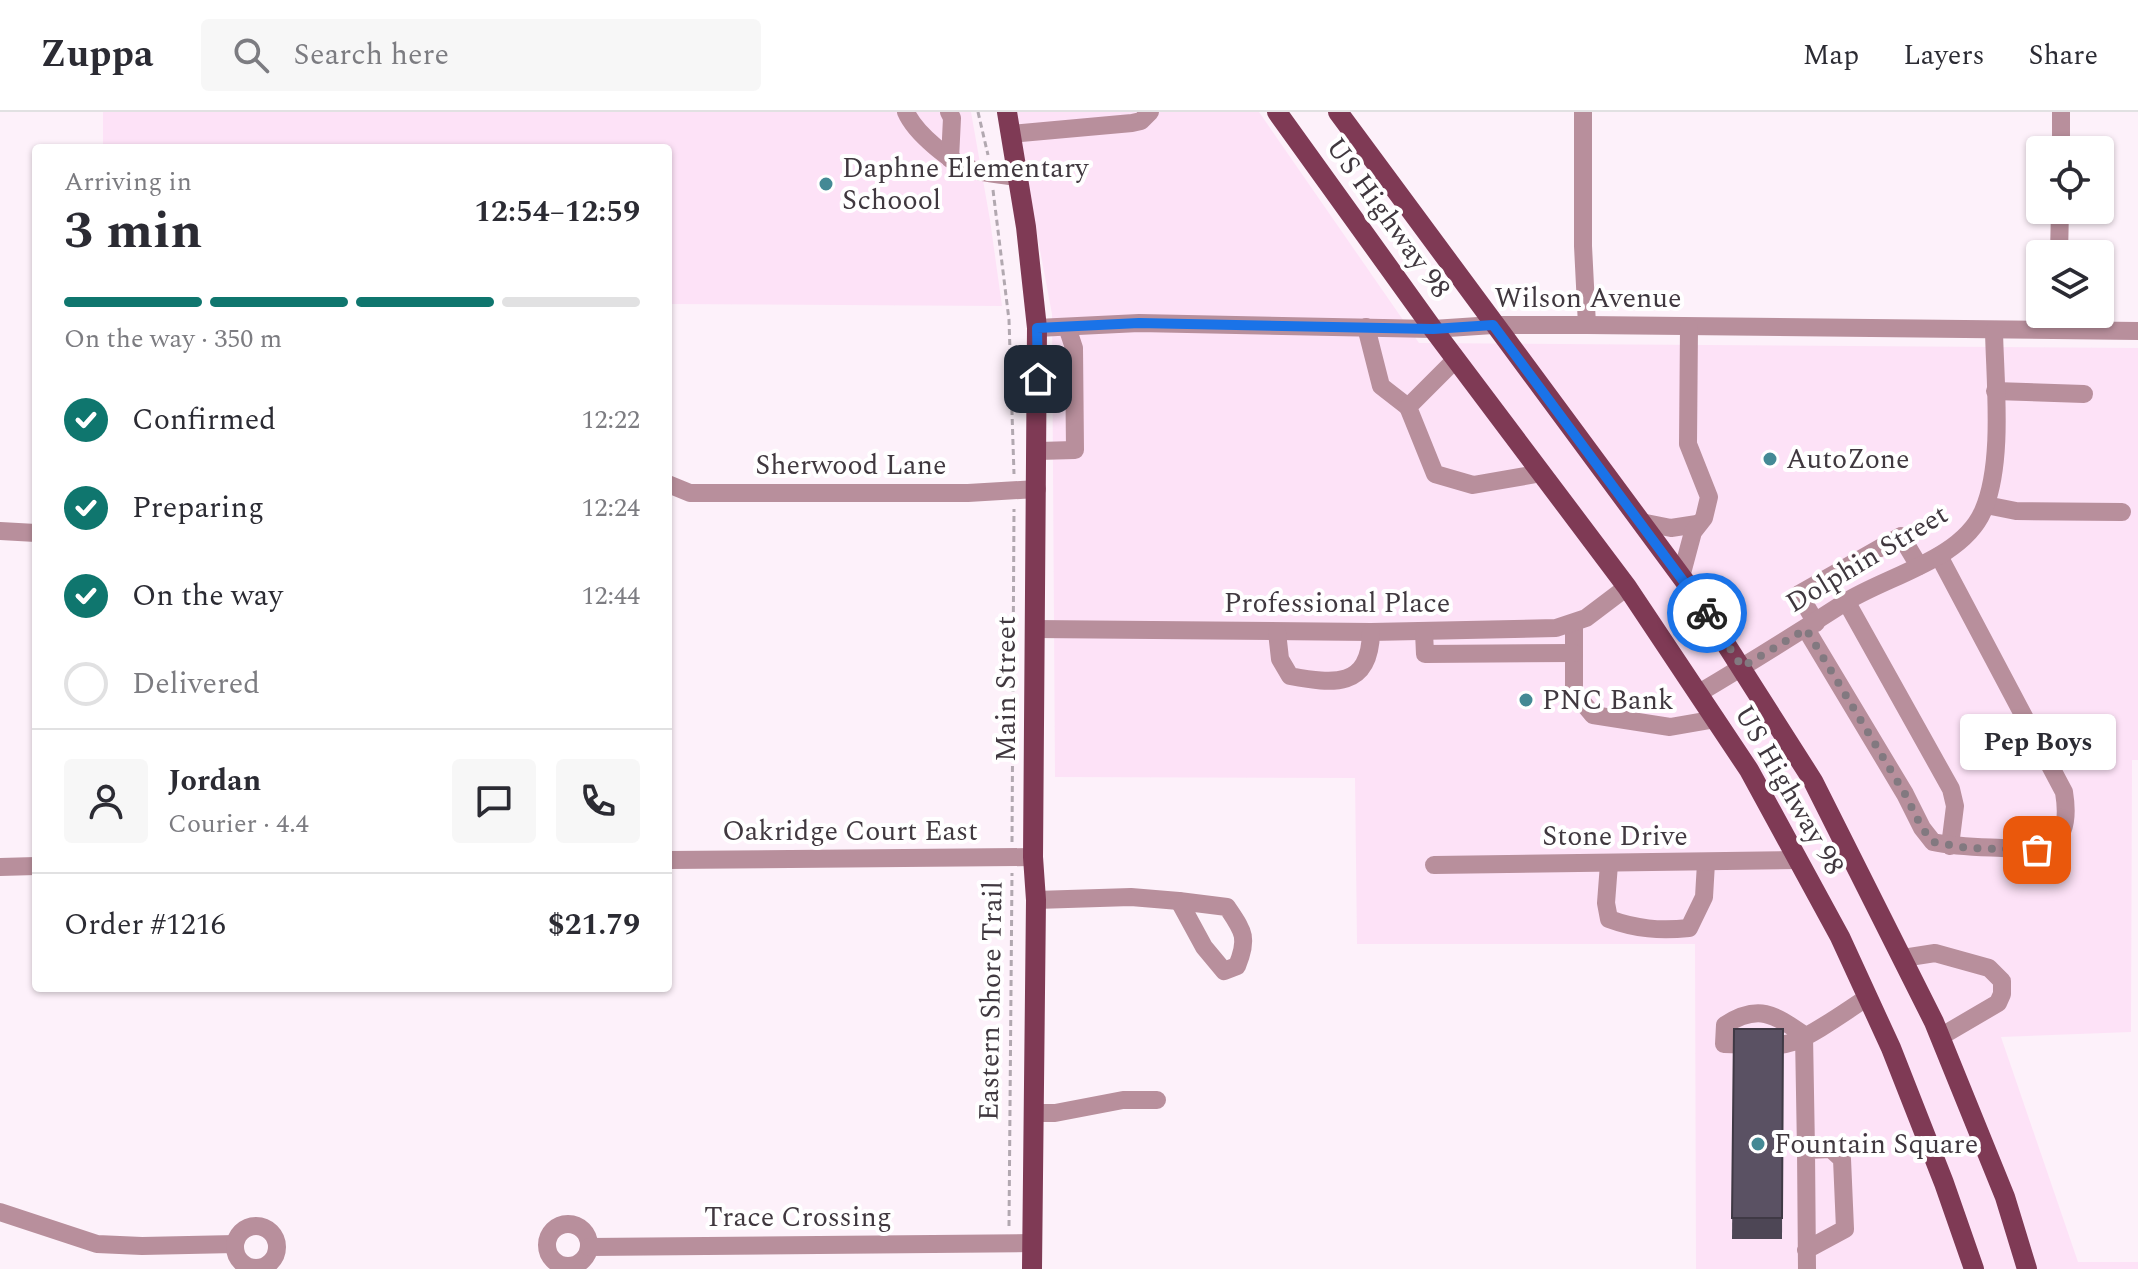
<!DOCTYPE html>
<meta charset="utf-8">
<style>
body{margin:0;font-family:Spectral,serif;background:#f7f7f7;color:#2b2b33;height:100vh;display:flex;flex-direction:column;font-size:30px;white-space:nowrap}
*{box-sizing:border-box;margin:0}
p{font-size:26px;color:#7c7c81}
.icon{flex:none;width:44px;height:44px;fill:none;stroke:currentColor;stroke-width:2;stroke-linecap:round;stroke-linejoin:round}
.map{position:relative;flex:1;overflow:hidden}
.details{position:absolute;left:32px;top:32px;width:640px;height:848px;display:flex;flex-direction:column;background:#fff;border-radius:8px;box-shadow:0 2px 6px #0004}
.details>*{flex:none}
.fabs{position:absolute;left:2026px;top:24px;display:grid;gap:16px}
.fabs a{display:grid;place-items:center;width:88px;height:88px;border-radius:8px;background:#fff;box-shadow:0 2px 6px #0004;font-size:40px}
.pin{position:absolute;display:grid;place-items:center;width:68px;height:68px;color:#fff;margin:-34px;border-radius:16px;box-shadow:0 4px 12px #0006}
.courier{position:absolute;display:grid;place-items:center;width:80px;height:80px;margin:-40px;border:6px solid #1a73e8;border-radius:50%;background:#fff;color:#222;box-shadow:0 2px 10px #0007}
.bubble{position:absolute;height:56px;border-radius:8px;background:#fff;box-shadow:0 2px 6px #0004;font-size:26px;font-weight:700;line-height:56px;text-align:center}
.summary em{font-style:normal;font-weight:700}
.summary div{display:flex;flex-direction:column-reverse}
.summary{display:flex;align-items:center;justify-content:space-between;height:136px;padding:0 32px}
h1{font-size:52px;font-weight:700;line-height:60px}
.bar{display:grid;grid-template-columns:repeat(4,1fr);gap:12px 8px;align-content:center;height:96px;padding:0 32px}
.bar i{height:10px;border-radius:6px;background:#e1e1e2}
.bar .selected{background:#0f766e}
.bar p{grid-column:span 4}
.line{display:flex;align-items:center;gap:20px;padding:0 32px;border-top:2px solid #e1e1e2}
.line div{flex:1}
.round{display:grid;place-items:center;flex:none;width:84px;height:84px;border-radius:8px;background:#f7f7f7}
ol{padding:0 32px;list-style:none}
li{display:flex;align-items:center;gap:24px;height:88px}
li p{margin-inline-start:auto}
li .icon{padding:8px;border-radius:50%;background:#0f766e;color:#fff;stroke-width:4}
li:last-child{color:#7c7c81}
li i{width:44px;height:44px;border:4px solid #e1e1e2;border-radius:50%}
header{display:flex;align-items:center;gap:48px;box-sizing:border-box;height:112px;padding:0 40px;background:#fff;border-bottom:2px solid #e1e1e2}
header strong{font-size:38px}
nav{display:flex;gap:44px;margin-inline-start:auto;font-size:28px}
.search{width:560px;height:72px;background:#f7f7f7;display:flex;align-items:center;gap:20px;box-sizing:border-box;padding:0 28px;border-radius:8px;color:#7c7c81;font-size:30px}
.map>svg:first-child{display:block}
.built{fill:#fde2f7}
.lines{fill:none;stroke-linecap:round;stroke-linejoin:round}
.path{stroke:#b2a8b0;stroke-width:3;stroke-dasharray:6 4;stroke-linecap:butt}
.minor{stroke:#b88f9c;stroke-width:18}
.major{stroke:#7f3a55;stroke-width:20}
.wall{fill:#4d4655}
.building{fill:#5a5163;stroke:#3f3945;stroke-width:2}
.done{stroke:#827980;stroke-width:8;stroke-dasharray:0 14.4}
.route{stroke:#1a73e8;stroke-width:10}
.poi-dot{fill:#448995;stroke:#fff;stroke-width:3}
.labels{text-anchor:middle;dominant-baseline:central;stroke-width:8;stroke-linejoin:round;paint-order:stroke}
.poi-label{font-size:28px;fill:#40383f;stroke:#fff;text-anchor:start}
.street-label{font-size:28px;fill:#40383f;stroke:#fff}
</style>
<header>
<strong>Zuppa</strong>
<div class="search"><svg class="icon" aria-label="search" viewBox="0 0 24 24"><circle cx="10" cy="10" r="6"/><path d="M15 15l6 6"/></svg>Search here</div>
<nav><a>Map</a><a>Layers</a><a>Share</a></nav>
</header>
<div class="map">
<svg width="2138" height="1157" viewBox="0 0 2138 1157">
<rect width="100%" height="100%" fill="#fdf1fa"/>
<g class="built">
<polygon points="103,0 971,0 990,108 1002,194 668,192 668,36 103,36"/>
<polygon points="1014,0 1259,0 1419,231 2138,236 2138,648 2132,648 2131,920 2001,925 2078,1150 2138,1150 2138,1157 1696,1157 1695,832 1357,832 1355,666 1055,665 1052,202"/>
</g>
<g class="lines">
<g class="path">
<polyline points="978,0 988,43"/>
<polyline points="993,78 1009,208 1014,362"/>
<polyline points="1012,730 1014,397"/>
<polyline points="1009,1114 1012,761"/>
</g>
<g class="minor">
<path d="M906 0C915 21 952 52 974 58 988 62 1005 63 1019 66"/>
<polyline points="949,0 952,6 950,47"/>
<polyline points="1583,0 1583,134 1587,213"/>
<polyline points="1011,22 1132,11 1141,9 1150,0"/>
<polyline points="2061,38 2061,0"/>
<polyline points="2059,142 2060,98"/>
<polyline points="1366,215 1381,274 1408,295"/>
<polyline points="1037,216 1139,211 1433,217 1493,213 1587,213 2138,219"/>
<polyline points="1456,247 1408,295 1435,362 1473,373 1542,361"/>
<polyline points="1995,279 2084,282"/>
<polyline points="1038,339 1075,338 1074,236 1067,215"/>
<polyline points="668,372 690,381 968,381 1037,377"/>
<polyline points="1986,393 2016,399 2122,400"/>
<polyline points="1641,410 1671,416 1697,412"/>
<polyline points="0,419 36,421"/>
<polyline points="1681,465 1693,420 1704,406 1709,385 1688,332 1689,215"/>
<polyline points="1846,489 1951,677 1955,694 1950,734"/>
<polyline points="1574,511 1574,580 1593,603 1670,615 1716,607"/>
<polyline points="1816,511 1799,482 1901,424 1919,454"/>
<polyline points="1034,517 1371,520 1556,516 1586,506 1627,475"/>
<path d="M1806 517 1905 682 1922 716 1933 730C1956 735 1978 735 2002 736 2048 739 2073 735 2064 680L1939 444"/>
<path d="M1277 520 1280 547 1290 564C1333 572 1370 577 1371 520"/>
<polyline points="1424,520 1425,542 1574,541"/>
<path d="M1699 581C1748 552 1796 522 1844 491 1886 464 1962 448 1983 399 2004 351 1995 271 1994 219"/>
<polyline points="668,748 1033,745"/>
<path d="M1609 752 1606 791 1609 807C1636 817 1660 819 1689 816L1704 785 1706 751"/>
<polyline points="1434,753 1797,748"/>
<polyline points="0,755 36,754"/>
<polyline points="1036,788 1131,785 1179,789"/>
<path d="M1179 789 1227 795C1243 819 1249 825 1237 854L1224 859 1204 835Z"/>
<polyline points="1903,846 1935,841 1989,856 2002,869 2002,882 1998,891 1940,925"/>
<polyline points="1033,1001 1055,1001 1123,988 1157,988"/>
<path d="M1806 1038 1804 923C1775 903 1759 891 1725 913L1724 932C1745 932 1773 937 1793 930 1812 924 1849 897 1868 885"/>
<polyline points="0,1100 97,1132 142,1134 235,1132"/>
<circle cx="568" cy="1133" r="21"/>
<circle cx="256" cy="1135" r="21"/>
<polyline points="589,1135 1032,1131"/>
<polyline points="1806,1138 1845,1117 1842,1047 1831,1037 1806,1038 1807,1157"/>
</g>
<g class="major">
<polyline points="1007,0 1026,115 1037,216 1033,745 1036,788 1032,1157"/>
<polyline points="1277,0 1433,217 1627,475 1749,658 1840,825 1891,936 1944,1071 1974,1157"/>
<polyline points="1338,0 1692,479 1813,669 1934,910 2005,1085 2027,1157"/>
</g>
</g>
<polygon class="wall" points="1734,917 1783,917 1782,1127 1732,1127"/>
<polygon class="building" points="1734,917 1783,917 1782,1106 1732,1106"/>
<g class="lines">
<polyline class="done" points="1707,501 1742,555 1806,517 1905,682 1922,716 1933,730 1967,736 2037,738"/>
<polyline class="route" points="1038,267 1037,216 1139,211 1433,217 1493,213 1707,501"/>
</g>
<g class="poi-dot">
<circle cx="826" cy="72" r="8"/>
<circle cx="1770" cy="347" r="8"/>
<circle cx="1526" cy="588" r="8"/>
<circle cx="1758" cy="1032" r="8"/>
</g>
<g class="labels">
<g class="poi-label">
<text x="842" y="56">Daphne Elementary<tspan x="842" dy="32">Schoool</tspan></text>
<text x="1786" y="347">AutoZone</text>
<text x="1542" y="588">PNC Bank</text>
<text x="1774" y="1032">Fountain Square</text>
</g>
<g class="street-label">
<text transform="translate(1388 106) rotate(54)">US Highway 98</text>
<text x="1588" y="186">Wilson Avenue</text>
<text x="851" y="353">Sherwood Lane</text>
<text transform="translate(1867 447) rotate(-31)">Dolphin Street</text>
<text x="1337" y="491">Professional Place</text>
<text transform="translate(1006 577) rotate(-90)">Main Street</text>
<text transform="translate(1789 678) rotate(60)">US Highway 98</text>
<text x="850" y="719">Oakridge Court East</text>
<text x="1615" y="724">Stone Drive</text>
<text transform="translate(991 889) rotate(-89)">Eastern Shore Trail</text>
<text x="798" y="1105">Trace Crossing</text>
</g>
</g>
</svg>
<div class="fabs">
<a><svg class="icon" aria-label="locate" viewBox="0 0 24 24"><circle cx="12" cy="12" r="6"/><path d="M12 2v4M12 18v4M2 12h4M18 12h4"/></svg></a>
<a><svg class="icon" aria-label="layers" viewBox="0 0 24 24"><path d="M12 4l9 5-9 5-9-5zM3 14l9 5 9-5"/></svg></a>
</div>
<div class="pin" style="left:2037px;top:738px;background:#ea580c"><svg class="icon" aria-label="bag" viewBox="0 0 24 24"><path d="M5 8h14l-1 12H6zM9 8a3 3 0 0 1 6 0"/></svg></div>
<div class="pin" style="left:1038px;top:267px;background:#1f2937"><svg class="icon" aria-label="home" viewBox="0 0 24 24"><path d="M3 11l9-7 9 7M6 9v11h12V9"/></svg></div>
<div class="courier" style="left:1707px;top:501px"><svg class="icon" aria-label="bike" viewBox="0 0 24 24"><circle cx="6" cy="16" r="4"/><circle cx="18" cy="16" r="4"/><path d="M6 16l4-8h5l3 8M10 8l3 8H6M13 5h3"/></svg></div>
<div class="bubble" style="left:1960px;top:602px;width:156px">Pep Boys</div>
<section class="details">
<div class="summary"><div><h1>3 min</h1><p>Arriving in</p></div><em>12:54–12:59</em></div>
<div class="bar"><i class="selected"></i><i class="selected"></i><i class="selected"></i><i></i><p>On the way · 350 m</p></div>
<ol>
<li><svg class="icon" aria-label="check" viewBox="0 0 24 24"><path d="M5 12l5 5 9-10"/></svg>Confirmed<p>12:22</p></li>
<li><svg class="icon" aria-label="check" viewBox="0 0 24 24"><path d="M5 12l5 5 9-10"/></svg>Preparing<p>12:24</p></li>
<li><svg class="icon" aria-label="check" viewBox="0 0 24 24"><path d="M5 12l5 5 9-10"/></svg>On the way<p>12:44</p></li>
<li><i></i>Delivered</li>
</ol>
<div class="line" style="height:144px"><a class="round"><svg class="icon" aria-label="person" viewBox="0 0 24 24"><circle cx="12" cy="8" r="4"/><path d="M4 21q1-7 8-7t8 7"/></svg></a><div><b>Jordan</b><p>Courier · 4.4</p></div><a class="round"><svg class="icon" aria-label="chat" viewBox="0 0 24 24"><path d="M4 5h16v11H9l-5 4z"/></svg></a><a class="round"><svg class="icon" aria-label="phone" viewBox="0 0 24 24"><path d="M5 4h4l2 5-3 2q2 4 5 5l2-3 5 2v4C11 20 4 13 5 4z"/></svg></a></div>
<div class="line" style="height:104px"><div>Order #1216</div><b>$21.79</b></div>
</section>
</div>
